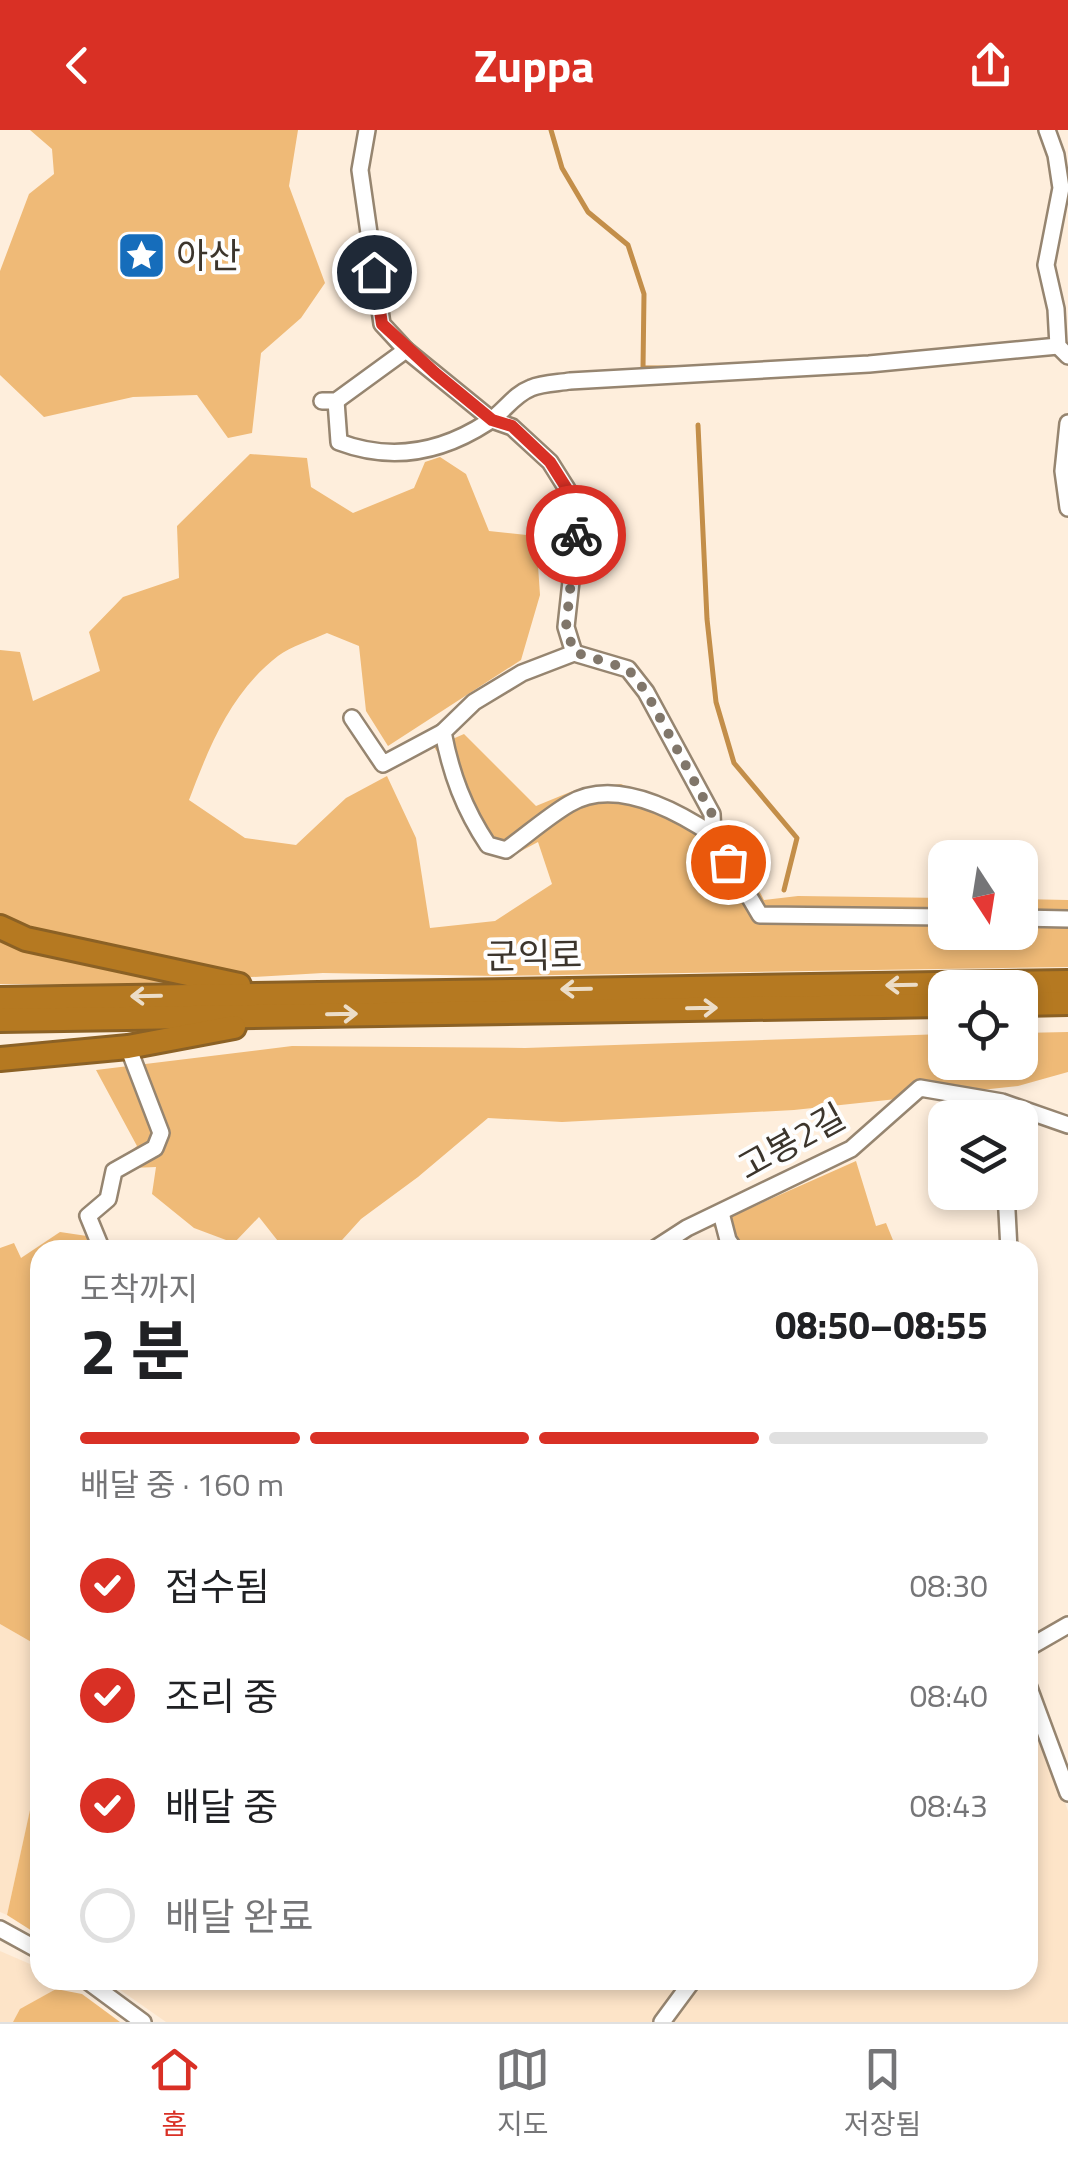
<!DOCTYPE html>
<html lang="ko">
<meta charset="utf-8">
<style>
body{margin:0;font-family:"Titillium Web","Noto Sans KR",sans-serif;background:#f2f2f2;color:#202124;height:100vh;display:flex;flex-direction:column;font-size:38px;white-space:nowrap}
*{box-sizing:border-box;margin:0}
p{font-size:32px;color:#757577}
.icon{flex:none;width:55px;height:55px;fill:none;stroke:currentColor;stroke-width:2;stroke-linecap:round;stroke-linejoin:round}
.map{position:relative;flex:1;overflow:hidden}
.side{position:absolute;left:30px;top:1110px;width:1008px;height:750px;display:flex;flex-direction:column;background:#fff;border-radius:30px;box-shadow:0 5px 15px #0003}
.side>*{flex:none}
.needle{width:65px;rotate:168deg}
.buttons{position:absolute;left:928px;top:710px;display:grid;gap:20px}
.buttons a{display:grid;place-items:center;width:110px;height:110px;border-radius:20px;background:#fff;box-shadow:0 5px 15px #0003;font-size:50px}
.pin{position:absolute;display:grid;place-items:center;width:85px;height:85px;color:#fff;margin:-42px;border:5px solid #fff;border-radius:50%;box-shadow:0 2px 10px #0007}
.courier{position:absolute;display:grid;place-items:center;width:100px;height:100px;margin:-50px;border:8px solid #d93025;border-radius:50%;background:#fff;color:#222;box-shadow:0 2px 12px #0007}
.headline em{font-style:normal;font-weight:700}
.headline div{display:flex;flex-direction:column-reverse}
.headline{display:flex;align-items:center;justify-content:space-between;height:170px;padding:0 50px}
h1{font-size:65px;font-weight:700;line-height:75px}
.bar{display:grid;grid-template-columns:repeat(4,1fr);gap:15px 10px;align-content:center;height:120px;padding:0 50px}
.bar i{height:12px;border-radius:8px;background:#e0e0e0}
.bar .selected{background:#d93025}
.bar p{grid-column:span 4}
ol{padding:0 50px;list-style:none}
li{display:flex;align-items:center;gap:30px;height:110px}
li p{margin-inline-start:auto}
li .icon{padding:10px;border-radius:50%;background:#d93025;color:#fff;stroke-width:4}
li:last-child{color:#757577}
li i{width:55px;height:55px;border:5px solid #e0e0e0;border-radius:50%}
header{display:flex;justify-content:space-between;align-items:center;height:130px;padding:0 50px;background:#d93025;color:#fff;font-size:45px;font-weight:700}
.tab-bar{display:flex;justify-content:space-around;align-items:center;height:140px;border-top:2px solid #e0e0e0;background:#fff;font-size:28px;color:#757577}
.tab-bar a{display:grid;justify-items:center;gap:5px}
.tab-bar .selected{color:#d93025}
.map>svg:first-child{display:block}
.built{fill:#fde4c8}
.green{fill:#efba77}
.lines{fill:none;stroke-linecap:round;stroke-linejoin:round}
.stream{stroke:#c38e49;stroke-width:5}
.minor-casing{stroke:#968570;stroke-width:20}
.highway-casing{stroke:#8b6125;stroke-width:28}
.minor{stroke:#fff;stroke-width:15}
.highway{stroke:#b57921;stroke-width:22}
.oneway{stroke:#ecddc7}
.done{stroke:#80766a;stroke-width:10;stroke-dasharray:0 18}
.route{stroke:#d93025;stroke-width:12}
.labels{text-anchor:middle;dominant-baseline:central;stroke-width:8;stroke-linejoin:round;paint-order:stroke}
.poi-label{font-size:35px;fill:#3c352c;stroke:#fefefe;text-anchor:start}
.street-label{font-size:35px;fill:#3c352c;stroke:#fefefe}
</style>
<header><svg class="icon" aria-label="back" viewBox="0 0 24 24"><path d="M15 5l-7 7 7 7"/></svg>Zuppa<svg class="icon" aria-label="share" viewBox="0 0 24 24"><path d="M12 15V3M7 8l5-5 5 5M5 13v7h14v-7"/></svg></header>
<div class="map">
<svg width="1068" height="1892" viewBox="0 0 1068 1892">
<rect width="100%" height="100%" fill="#feeedc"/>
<g class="built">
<polygon points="0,1494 40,1517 40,1673 32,1672 7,1785 0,1782"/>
<polygon points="1028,1569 1068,1681 1068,1892 166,1892 106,1850 1028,1850"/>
<polygon points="0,1821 37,1837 40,1850 49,1850 56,1859 21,1879 13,1892 0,1892"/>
</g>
<g class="green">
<polygon points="30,0 298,0 289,56 325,153 301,188 261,223 252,303 228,308 197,265 133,267 44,287 0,245 0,141 29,64 54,44 52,19"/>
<path d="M250 324 307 328 311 357 353 383 414 358 425 332 440 327 466 344 489 401 536 406 540 465 521 530 388 616 366 581 359 516 327 503C312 510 291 516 278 526 231 562 209 617 189 670L245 708 296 715 346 668 387 646 416 708 430 798 495 791 552 754 538 712 508 728 434 617 464 604 536 676 575 660 621 654 703 688 729 703 764 770 798 766 945 768V802H1020V769L1068 770V837L497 846 323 843 112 855 0 854V520L20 522 33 571 100 541 89 502 123 467 179 448 177 396Z"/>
<polygon points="1068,902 1068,942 1018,956 794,980 562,992 488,988 418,1047 361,1089 333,1120 285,1120 259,1087 234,1113 194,1098 152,1064 156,1037 108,1039 137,1016 96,940 292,916 525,918 945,904 945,932 1020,932 1020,903"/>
<polygon points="856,1031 876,1096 886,1093 897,1120 735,1120 712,1095"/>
<polygon points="60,1102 87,1106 95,1120 40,1120 40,1517 0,1494 0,1118 14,1113 21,1128"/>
<polygon points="32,1671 40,1673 40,1806 7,1785"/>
<polygon points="56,1859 82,1864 120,1892 13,1892 20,1879"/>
</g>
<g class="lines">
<g class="stream">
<polyline points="551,0 562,38 588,82 628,115 644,164 643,238 675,238"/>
<polyline points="698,295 707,489 716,572 734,633 797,708 784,760"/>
</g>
<defs>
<g id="minor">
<polyline points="367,0 360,40 382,194 406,220"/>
<polyline points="1047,0 1056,25 1061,58 1046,135 1056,179 1058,216 1068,226"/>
<polyline points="322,271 336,271 406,220 492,290 512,297 550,332 579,378 566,497 574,523"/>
<path d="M336 271 339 312C392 332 442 322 488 292 504 282 513 265 531 258 542 253 558 253 570 251L869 234 1058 216"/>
<polyline points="1068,293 1063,341 1068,378"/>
<polyline points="352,588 383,634 443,602"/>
<path d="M713 705C674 679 614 647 569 674 547 687 527 705 506 720L488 715C464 679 451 644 443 602L474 572 522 543 574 523 628 539 646 562 712 684 713 705 760 785 945 787"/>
<polyline points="1020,788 1068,789"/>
<polyline points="1006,1062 1009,1120"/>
<polyline points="721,1083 728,1110 735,1120"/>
<polyline points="102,1120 88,1086 108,1069 114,1041 155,1018 161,1003 128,917"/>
<polyline points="653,1120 687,1098 851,1019 920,958 1002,972 1068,995"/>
<polyline points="1028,1518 1068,1495"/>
<polyline points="1028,1555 1068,1663"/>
<polyline points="0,1799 40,1821"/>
<polyline points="86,1850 143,1892"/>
<polyline points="662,1892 693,1850"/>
</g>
<g id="highway">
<polyline points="0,797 26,809 239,855"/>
<polyline points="0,869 1068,852"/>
<polyline points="1020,874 1068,873"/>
<polyline points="0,890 945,875"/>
<polyline points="0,929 128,917 234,897"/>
</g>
</defs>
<use href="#minor" class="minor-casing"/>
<use href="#highway" class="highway-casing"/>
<use href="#minor" class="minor"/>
<use href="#highway" class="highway"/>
</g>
<defs><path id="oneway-shaft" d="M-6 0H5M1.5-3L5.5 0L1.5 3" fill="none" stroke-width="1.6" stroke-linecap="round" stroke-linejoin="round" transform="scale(2.5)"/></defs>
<g class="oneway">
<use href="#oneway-shaft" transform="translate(901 855) rotate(179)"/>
<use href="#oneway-shaft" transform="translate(576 859) rotate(179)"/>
<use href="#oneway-shaft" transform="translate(146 866) rotate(179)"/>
<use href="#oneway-shaft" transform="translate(702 878) rotate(-1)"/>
<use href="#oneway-shaft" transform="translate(342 884) rotate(-1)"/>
</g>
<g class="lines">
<polyline class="done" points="576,405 566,497 574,522 628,539 646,562 712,684 713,705 728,732"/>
<polyline class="route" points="374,142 382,194 435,243 492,290 512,296 550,332 579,378 576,405"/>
</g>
<defs>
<symbol id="sight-square" viewBox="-11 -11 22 22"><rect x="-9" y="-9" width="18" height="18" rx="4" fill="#166dbb" stroke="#fefefe"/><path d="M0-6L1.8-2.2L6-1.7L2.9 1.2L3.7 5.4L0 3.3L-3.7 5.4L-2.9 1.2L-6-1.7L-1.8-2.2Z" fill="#fff"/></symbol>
</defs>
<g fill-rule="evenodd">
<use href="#sight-square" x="114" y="98" width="55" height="55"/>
</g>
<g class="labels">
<g class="poi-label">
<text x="176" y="125">아산</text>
</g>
<g class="street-label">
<text transform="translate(534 825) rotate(-1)">군익로</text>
<text transform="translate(791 1011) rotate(-29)">고봉2길</text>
</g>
</g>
</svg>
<div class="buttons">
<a><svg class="needle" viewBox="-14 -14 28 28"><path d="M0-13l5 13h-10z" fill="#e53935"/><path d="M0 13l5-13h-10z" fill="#757577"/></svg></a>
<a><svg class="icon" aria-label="locate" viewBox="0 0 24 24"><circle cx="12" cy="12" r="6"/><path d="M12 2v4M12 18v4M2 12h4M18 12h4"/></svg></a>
<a><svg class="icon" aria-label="layers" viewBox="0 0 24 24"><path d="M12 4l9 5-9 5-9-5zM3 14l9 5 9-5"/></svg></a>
</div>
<div class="pin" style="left:728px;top:732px;background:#ea580c"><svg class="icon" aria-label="bag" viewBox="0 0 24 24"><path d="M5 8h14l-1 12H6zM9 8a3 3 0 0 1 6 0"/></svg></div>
<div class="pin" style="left:374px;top:142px;background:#1f2937"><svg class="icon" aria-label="home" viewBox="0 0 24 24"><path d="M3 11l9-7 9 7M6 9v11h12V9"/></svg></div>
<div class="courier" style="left:576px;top:405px"><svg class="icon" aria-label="bike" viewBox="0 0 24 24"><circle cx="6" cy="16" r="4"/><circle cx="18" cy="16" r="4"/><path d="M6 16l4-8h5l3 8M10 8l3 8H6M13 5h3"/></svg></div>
<section class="side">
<div class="headline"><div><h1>2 분</h1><p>도착까지</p></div><em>08:50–08:55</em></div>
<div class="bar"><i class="selected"></i><i class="selected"></i><i class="selected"></i><i></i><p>배달 중 · 160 m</p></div>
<ol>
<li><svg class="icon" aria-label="check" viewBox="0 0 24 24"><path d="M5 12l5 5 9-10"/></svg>접수됨<p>08:30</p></li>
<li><svg class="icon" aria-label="check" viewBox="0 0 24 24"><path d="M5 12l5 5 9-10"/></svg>조리 중<p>08:40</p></li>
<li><svg class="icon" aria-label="check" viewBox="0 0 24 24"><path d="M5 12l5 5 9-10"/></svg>배달 중<p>08:43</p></li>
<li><i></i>배달 완료</li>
</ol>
</section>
</div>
<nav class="tab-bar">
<a class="selected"><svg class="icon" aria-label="home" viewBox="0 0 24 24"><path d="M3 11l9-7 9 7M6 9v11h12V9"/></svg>홈</a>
<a><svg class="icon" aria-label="map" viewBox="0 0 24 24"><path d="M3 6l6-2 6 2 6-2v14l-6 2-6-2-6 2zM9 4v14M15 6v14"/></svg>지도</a>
<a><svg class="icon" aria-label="saved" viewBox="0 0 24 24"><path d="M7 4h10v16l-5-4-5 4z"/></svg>저장됨</a>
</nav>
